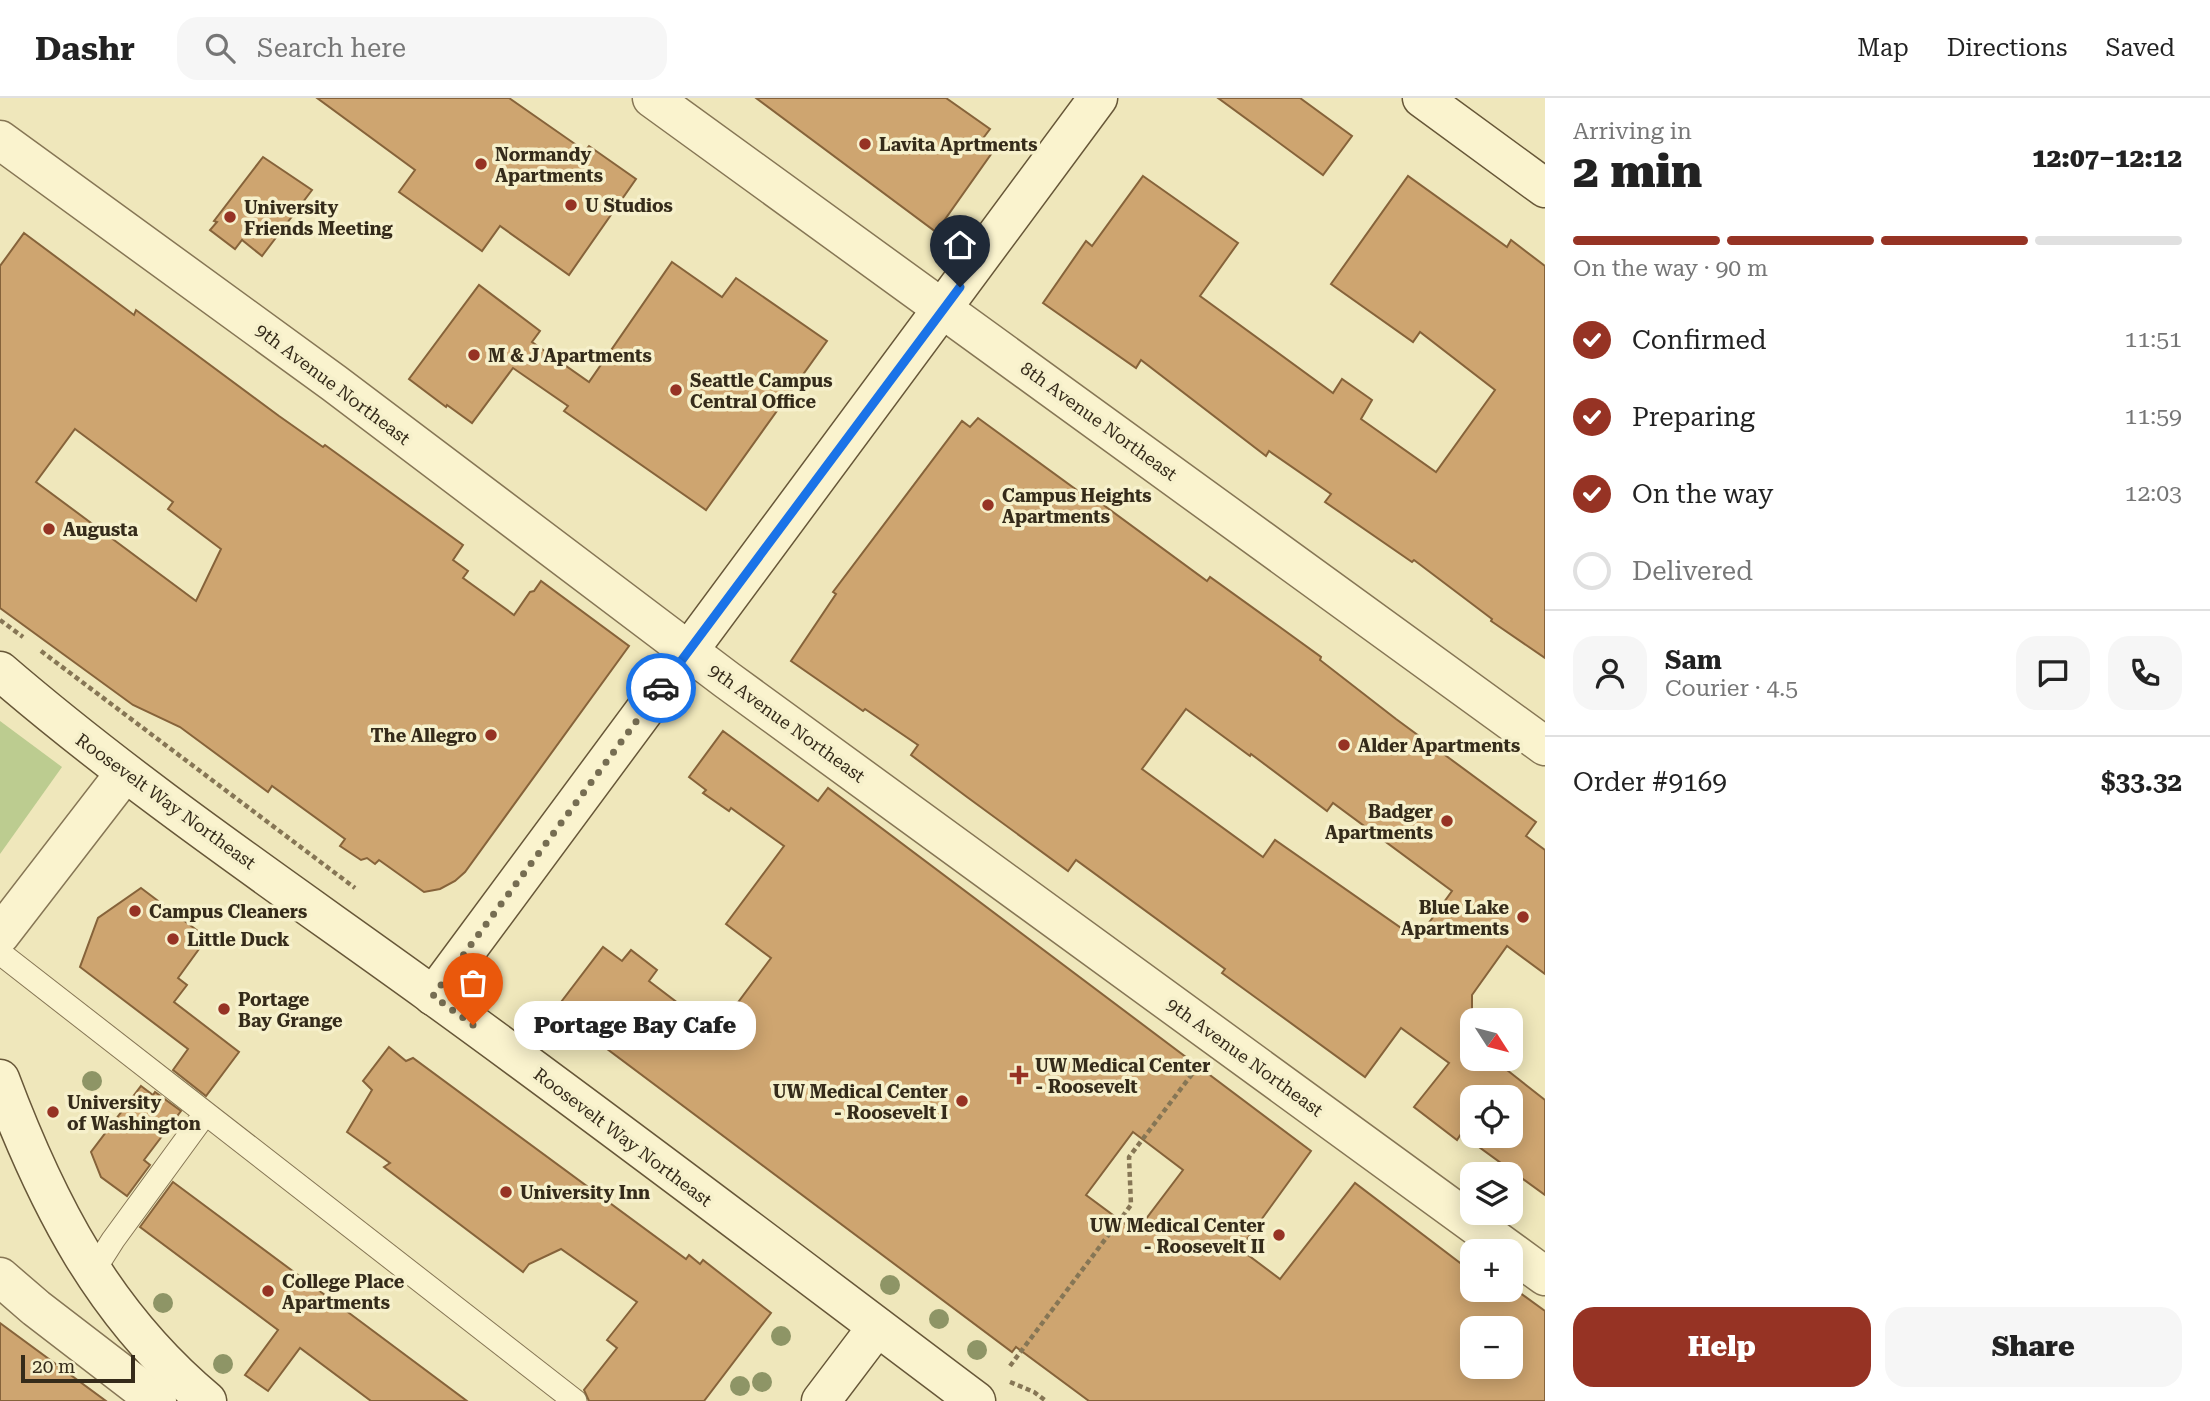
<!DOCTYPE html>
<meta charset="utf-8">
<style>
body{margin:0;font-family:"Roboto Serif",serif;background:#f6f6f6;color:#222;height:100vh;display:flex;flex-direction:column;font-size:26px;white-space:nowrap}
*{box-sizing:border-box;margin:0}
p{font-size:23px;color:#767676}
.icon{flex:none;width:38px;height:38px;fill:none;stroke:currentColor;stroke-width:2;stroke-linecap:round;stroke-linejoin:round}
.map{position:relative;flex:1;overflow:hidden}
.panel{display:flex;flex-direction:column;background:#fff;width:665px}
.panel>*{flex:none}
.needle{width:46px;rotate:126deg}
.controls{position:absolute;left:1460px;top:910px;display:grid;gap:14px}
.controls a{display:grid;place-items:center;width:63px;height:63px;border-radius:14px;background:#fff;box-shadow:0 4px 18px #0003;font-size:35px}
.scale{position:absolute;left:21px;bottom:18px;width:114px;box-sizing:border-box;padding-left:7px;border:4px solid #352b1a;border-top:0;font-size:19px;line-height:24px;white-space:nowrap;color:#352b1a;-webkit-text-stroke:5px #f6f0cb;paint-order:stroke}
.pin{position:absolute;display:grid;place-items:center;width:60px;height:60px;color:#fff;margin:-72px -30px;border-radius:50% 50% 50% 0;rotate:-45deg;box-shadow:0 0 7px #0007}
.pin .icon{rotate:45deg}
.courier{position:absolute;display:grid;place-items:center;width:70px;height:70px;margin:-35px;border:5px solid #1a73e8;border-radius:50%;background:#fff;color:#222;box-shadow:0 2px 9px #0007}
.bubble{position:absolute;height:49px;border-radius:21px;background:#fff;box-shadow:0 4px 18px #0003;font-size:23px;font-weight:800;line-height:49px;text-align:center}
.headline em{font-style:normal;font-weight:800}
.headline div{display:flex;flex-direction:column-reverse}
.headline{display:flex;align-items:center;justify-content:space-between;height:119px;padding:0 28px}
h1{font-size:46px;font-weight:800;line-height:52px}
.bar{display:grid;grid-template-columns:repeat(4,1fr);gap:10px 7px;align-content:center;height:84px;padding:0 28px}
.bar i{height:9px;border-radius:5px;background:#e0e0e0}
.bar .selected{background:#963324}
.bar p{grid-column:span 4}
.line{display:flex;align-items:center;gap:18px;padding:0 28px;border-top:2px solid #e0e0e0}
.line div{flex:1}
.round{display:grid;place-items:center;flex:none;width:74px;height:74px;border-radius:21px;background:#f6f6f6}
ol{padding:0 28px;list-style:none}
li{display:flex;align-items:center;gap:21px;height:77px}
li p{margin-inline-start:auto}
li .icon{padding:7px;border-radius:50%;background:#963324;color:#fff;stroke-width:4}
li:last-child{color:#767676}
li i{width:38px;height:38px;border:4px solid #e0e0e0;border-radius:50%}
.action{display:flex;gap:14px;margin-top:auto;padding:14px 28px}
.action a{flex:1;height:80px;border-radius:21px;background:#963324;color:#fff;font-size:28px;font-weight:800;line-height:80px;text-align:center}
.action a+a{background:#f6f6f6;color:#222}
header{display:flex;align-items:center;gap:42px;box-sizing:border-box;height:98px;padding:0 35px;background:#fff;border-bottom:2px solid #e0e0e0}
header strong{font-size:33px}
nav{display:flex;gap:38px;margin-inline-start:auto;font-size:24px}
.search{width:490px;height:63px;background:#f6f6f6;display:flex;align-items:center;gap:18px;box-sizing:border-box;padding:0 24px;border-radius:21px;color:#767676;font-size:26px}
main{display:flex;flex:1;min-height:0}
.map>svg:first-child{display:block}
.green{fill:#bccc90}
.building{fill:#cea570;stroke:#86633a;stroke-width:2;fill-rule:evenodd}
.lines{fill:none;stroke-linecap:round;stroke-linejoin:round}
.lane-casing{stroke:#867655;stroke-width:25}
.street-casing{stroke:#867655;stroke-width:41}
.secondary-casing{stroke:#675738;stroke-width:41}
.path{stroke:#867655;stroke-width:4.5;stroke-dasharray:5 3.5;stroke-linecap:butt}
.lane{stroke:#faf3ce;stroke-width:23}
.street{stroke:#faf3ce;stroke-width:38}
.secondary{stroke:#faf3ce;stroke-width:38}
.tree{fill:#8e9566}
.done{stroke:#766d52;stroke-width:7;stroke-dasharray:0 12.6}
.route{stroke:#1a73e8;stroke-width:9}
.poi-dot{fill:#963324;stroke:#f6f0cb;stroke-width:2.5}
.labels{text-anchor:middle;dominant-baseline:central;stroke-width:7;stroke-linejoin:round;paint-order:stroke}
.poi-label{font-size:18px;font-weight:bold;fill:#352b1a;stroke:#f6f0cb;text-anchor:start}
.street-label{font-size:18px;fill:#352b1a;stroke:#f6f0cb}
</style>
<header>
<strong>Dashr</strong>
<div class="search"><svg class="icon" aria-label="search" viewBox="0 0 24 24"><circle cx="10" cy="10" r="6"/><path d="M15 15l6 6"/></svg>Search here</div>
<nav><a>Map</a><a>Directions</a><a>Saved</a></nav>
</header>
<main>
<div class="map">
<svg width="1545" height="1303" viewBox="0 0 1545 1303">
<rect width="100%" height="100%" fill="#efe7bb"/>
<polygon class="green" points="0,623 62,669 0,756"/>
<g class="building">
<polygon points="317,0 509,0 585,53 589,48 636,81 569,177 500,128 482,153 399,94 415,72"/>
<polygon points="756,0 946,0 990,31 981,43 994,52 936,134"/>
<polygon points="1218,0 1300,0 1352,38 1323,77"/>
<polygon points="263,59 312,92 262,158 242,142 235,151 210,132 217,124 214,123"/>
<polygon points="1143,78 1238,145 1200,198 1333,295 1342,281 1372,302 1361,321 1436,374 1495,292 1420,234 1413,244 1331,186 1408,78 1507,149 1511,142 1545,168 1545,560 1491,523 1492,521 1414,462 1412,464 1325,404 1331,396 1269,353 1266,358 1141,262 1136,270 1043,205 1086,143 1092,148"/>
<path d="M24 135 134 217 136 212 279 318 323 349 325 347 463 447 453 462 468 473 463 480 514 517 530 494 534 493 541 483 629 548 465 774 455 783 440 791 424 794 379 762 375 766 367 760 361 762 340 748 345 741 272 688 268 694 180 629 133 607 0 510V168ZM75 331 173 404 168 411 221 451 196 503 36 384Z"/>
<polygon points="672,164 722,199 736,180 827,243 706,412 564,313 568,308 513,270 472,325 447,307 446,309 409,281 479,187 540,233 532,244 589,284"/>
<path d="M978 320 1096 406 1098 403 1207 483 1210 479 1277 527 1321 559 1320 562 1396 621 1536 724 1526 738 1545 752V876L1507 848 1472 897V961H1493L1545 1002V1097L1461 1036 1457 1042 1414 1009 1449 965 1401 930 1365 979 1222 875 1225 871 1076 762 1068 773 967 699 911 657 918 647 865 611 863 613 791 563 836 496 833 494 962 323 970 329ZM1186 611 1250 658 1251 656 1327 713 1333 705 1452 793 1417 841 1275 742 1263 759 1142 671ZM1472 999H1510V1038H1472Z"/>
<path d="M723 633 818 703 828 690 1311 1053 1240 1151 1280 1181 1355 1085 1472 1174V1192H1516L1545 1213V1303H1089L1016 1249 1012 1254 555 912 603 849 622 863 631 852 657 872 649 883 716 934 771 860 726 826 784 748 731 710 729 713 703 695 706 692 689 679ZM1133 1034 1183 1072 1136 1134 1086 1097ZM1472 1230H1510V1269H1472Z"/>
<polygon points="141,790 207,840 178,880 187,887 174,904 239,954 206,998 173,972 188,951 80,869 98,820"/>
<polygon points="389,949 406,963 413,960 686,1161 689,1157 700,1166 703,1162 771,1215 704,1303 589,1303 584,1292 617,1250 607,1242 637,1204 561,1151 529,1166 523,1174 384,1069 390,1065 347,1034 372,992 363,983"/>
<polygon points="141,988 153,997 155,994 181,1013 144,1062 150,1067 127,1098 101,1079 91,1054"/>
<polygon points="173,1084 329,1200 467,1303 371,1303 300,1250 268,1293 245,1277 278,1232 140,1129"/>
<polygon points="0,1225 106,1303 0,1303"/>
</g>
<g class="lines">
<defs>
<g id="lane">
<polyline points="0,855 575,1303"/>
<polyline points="92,1175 113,1142 205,1016"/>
</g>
<g id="street">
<polyline points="652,0 1545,648"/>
<polyline points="0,42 334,285 727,582 1545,1178"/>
<polyline points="0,837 125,675"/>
<polyline points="0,1179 36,1210 157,1303"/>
</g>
<g id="secondary">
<polyline points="1422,0 1545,90"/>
<path d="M0 573C136 690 286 791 431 896 615 1029 795 1167 976 1303"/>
<polyline points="433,898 1098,0"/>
<path d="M0 981C47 1106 103 1216 207 1303"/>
<polyline points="821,1303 877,1229"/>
</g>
</defs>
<use href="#lane" class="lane-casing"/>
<use href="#street" class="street-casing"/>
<use href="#secondary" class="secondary-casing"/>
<g class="path">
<polyline points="0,522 23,539"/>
<polyline points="41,553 355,790"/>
<polyline points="1010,1268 1131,1107 1129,1059 1196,971"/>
<polyline points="1010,1284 1034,1294 1046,1303"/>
</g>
<use href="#lane" class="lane"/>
<use href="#street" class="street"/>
<use href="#secondary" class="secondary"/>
</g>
<g class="tree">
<circle cx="92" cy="983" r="10"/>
<circle cx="890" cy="1187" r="10"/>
<circle cx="163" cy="1205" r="10"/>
<circle cx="939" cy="1221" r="10"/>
<circle cx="781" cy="1238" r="10"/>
<circle cx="977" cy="1252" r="10"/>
<circle cx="223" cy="1266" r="10"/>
<circle cx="762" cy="1284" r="10"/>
<circle cx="740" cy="1288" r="10"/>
</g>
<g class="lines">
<polyline class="done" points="473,927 433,898 661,590"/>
<polyline class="route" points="661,590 960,189"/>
</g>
<g class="poi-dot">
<circle cx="865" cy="46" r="7"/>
<circle cx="481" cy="66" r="7"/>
<circle cx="571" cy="107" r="7"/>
<circle cx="230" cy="119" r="7"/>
<circle cx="474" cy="257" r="7"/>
<circle cx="676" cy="292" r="7"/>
<circle cx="988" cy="407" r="7"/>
<circle cx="49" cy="431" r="7"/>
<circle cx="491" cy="637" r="7"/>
<circle cx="1344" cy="647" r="7"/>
<circle cx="1447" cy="723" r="7"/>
<circle cx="135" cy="813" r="7"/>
<circle cx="1523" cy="819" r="7"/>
<circle cx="173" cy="841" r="7"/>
<circle cx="224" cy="911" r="7"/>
<path d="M1015.5 966.5h7v7h7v7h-7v7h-7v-7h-7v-7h7z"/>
<circle cx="962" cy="1003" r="7"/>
<circle cx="53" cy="1014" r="7"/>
<circle cx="506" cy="1094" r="7"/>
<circle cx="1279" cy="1137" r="7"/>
<circle cx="268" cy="1193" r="7"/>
</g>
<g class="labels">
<g class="poi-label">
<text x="879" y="46">Lavita Aprtments</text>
<text x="495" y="56">Normandy<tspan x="495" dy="21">Apartments</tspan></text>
<text x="585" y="107">U Studios</text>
<text x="244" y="109">University<tspan x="244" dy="21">Friends Meeting</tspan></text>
<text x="488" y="257">M &amp; J Apartments</text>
<text x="690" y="282">Seattle Campus<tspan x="690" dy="21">Central Office</tspan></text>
<text x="1002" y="397">Campus Heights<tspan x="1002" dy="21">Apartments</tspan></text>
<text x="63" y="431">Augusta</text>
<text x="477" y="637" text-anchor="end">The Allegro</text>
<text x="1358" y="647">Alder Apartments</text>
<text x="1433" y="713" text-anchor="end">Badger<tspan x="1433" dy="21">Apartments</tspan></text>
<text x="1509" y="809" text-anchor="end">Blue Lake<tspan x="1509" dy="21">Apartments</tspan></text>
<text x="149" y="813">Campus Cleaners</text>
<text x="187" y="841">Little Duck</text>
<text x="238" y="901">Portage<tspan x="238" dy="21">Bay Grange</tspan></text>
<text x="1035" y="967">UW Medical Center<tspan x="1035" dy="21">- Roosevelt</tspan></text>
<text x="948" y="993" text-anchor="end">UW Medical Center<tspan x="948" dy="21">- Roosevelt I</tspan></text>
<text x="67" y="1004">University<tspan x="67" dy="21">of Washington</tspan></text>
<text x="520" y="1094">University Inn</text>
<text x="1265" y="1127" text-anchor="end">UW Medical Center<tspan x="1265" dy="21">- Roosevelt II</tspan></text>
<text x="282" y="1183">College Place<tspan x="282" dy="21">Apartments</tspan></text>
</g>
<g class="street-label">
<text transform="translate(333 286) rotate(37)">9th Avenue Northeast</text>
<text transform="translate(1099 323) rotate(36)">8th Avenue Northeast</text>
<text transform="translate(787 625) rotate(36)">9th Avenue Northeast</text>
<text transform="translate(166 703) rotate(36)">Roosevelt Way Northeast</text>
<text transform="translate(1245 959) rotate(36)">9th Avenue Northeast</text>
<text transform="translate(623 1039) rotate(37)">Roosevelt Way Northeast</text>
</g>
</g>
</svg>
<div class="controls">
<a><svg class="needle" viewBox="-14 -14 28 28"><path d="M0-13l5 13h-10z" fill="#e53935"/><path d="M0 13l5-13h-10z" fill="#767676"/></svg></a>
<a><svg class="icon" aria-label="locate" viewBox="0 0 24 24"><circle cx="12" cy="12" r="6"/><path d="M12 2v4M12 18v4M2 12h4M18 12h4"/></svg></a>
<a><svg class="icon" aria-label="layers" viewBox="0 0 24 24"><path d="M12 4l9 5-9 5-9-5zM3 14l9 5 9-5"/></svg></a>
<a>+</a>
<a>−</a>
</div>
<div class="scale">20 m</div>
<div class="pin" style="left:473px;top:927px;background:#ea580c"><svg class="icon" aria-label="bag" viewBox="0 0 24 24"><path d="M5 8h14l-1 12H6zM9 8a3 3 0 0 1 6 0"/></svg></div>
<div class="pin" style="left:960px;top:189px;background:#1f2937"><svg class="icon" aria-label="home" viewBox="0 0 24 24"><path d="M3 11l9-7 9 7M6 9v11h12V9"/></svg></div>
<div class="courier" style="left:661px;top:590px"><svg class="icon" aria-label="car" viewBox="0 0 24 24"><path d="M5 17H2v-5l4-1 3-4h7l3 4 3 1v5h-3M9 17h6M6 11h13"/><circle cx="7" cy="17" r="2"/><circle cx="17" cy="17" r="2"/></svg></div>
<div class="bubble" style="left:514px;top:903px;width:242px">Portage Bay Cafe</div>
</div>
<section class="panel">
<div class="headline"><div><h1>2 min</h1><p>Arriving in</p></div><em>12:07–12:12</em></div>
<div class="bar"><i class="selected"></i><i class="selected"></i><i class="selected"></i><i></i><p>On the way · 90 m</p></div>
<ol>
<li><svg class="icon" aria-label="check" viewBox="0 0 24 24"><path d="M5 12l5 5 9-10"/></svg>Confirmed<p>11:51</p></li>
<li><svg class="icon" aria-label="check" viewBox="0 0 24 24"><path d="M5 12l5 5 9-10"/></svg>Preparing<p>11:59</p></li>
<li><svg class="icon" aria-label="check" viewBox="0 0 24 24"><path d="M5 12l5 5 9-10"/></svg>On the way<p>12:03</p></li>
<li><i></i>Delivered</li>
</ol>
<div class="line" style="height:126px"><a class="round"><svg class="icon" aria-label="person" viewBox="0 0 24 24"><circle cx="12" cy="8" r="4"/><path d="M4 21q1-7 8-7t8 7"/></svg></a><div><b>Sam</b><p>Courier · 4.5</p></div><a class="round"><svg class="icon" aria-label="chat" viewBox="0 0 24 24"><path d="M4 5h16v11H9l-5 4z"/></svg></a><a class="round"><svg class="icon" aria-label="phone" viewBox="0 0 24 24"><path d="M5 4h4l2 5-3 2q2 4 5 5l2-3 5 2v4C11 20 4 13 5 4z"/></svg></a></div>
<div class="line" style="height:91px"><div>Order #9169</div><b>$33.32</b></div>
<div class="action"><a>Help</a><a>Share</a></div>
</section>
</main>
